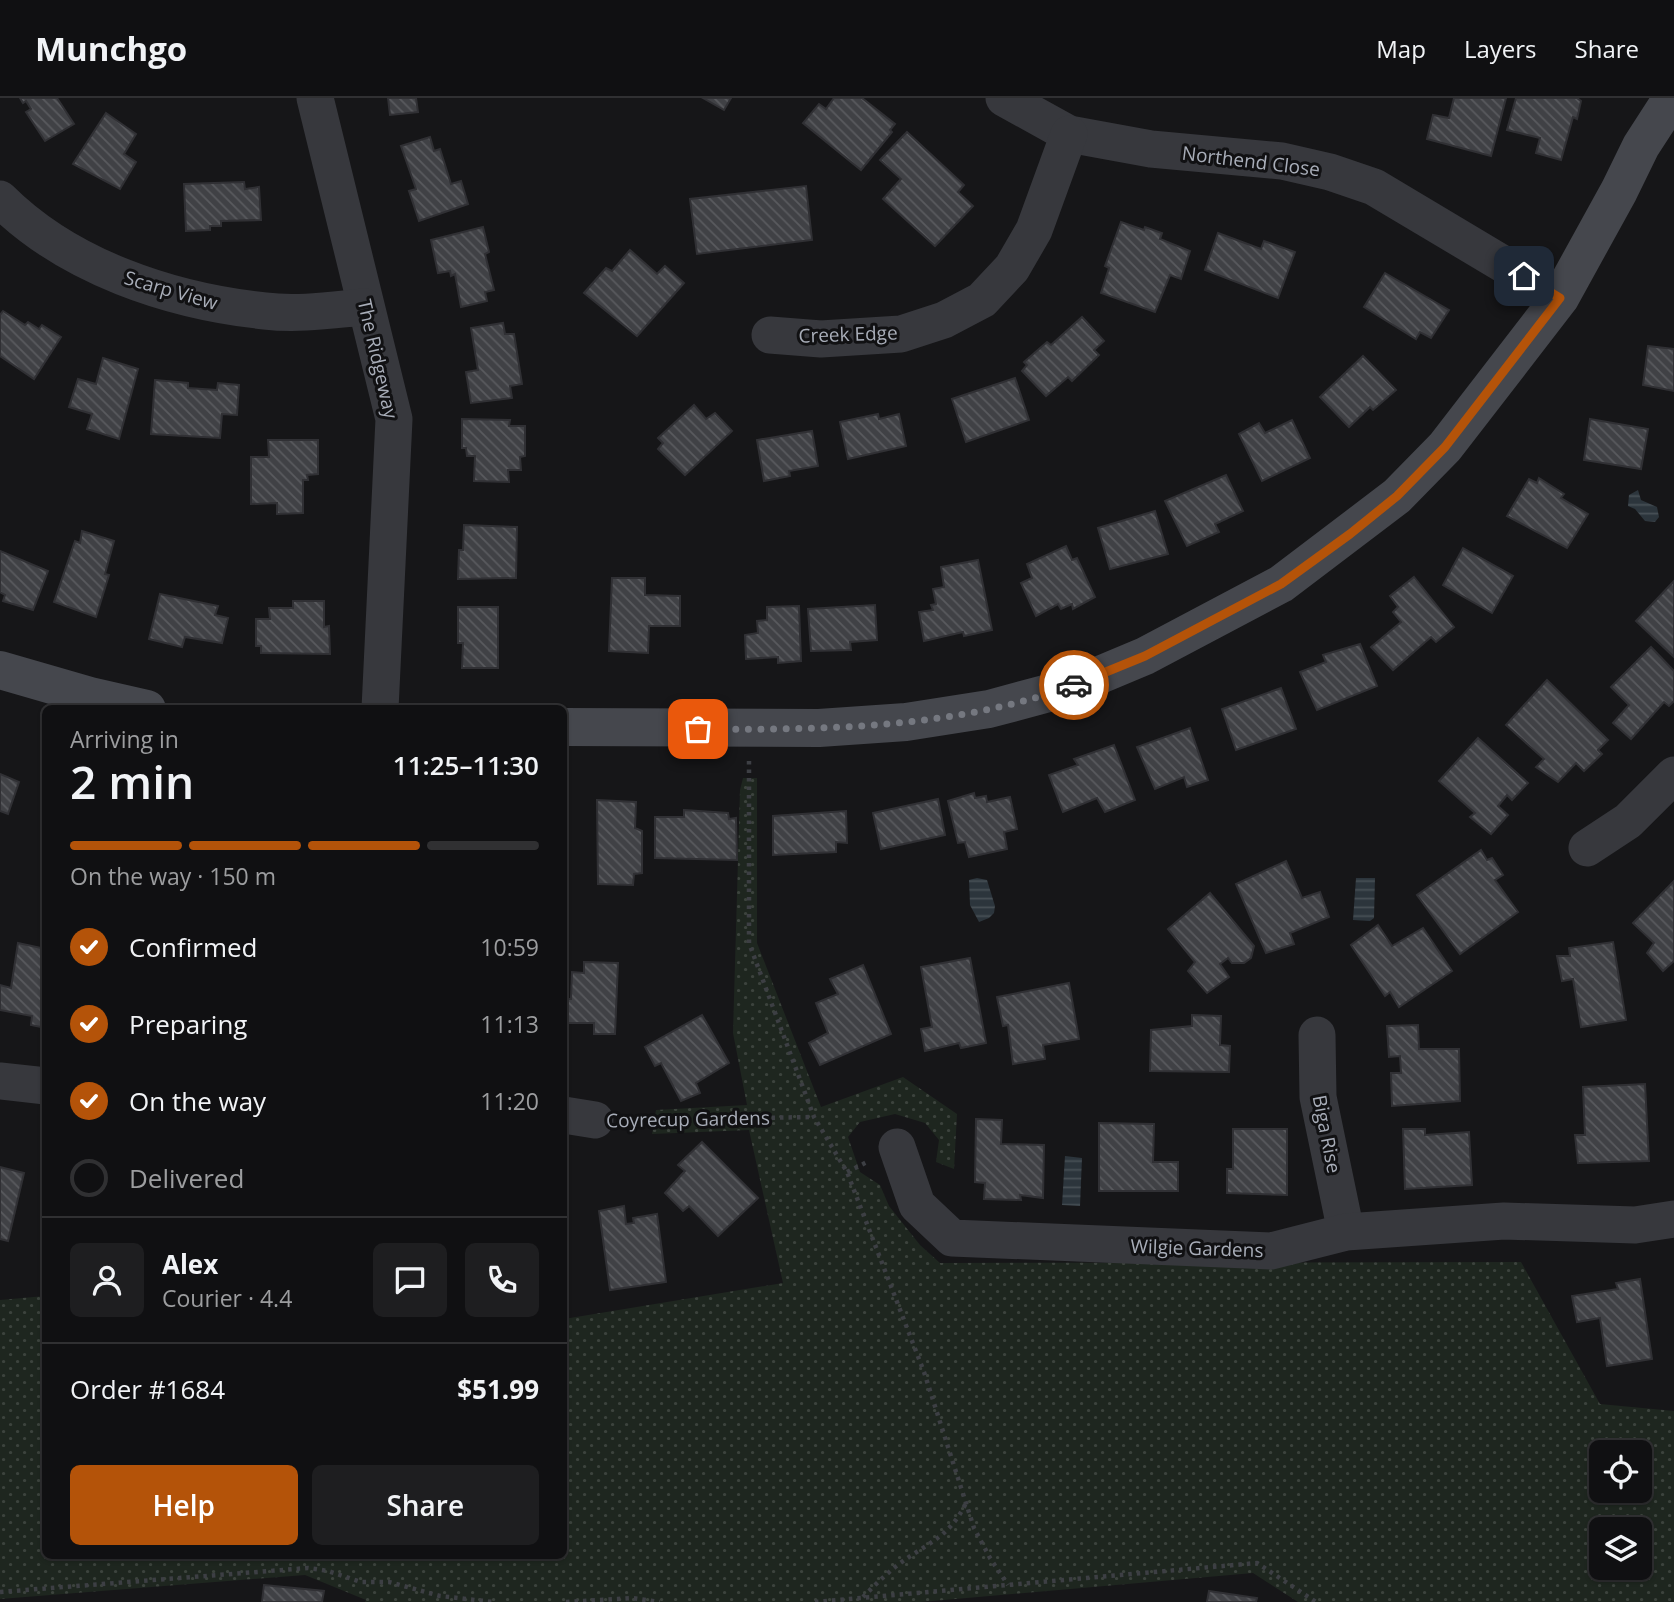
<!DOCTYPE html>
<meta charset="utf-8">
<style>
body{margin:0;font-family:"Open Sans",sans-serif;background:#1e1e20;color:#f1f3f6;height:100vh;display:flex;flex-direction:column;font-size:26px;white-space:nowrap}
*{box-sizing:border-box;margin:0}
p{font-size:23px;color:#9c9d9f}
.icon{flex:none;width:38px;height:38px;fill:none;stroke:currentColor;stroke-width:2;stroke-linecap:round;stroke-linejoin:round}
.map{position:relative;flex:1;overflow:hidden}
.sheet{position:absolute;left:42px;top:607px;width:525px;height:854px;display:flex;flex-direction:column;background:#101012;border-radius:10px;box-shadow:0 2px 5px #0004,0 0 0 2px #303032}
.sheet>*{flex:none}
.fabs{position:absolute;left:1589px;top:1342px;display:grid;gap:14px}
.fabs a{display:grid;place-items:center;width:63px;height:63px;border-radius:10px;background:#101012;box-shadow:0 2px 5px #0004,0 0 0 2px #303032;font-size:35px}
.pin{position:absolute;display:grid;place-items:center;width:60px;height:60px;color:#fff;margin:-30px;border-radius:14px;box-shadow:0 4px 10px #0006}
.courier{position:absolute;display:grid;place-items:center;width:70px;height:70px;margin:-35px;border:5px solid #b45309;border-radius:50%;background:#fff;color:#222;box-shadow:0 2px 9px #0007}
.headline em{font-style:normal;font-weight:600}
.headline div{display:flex;flex-direction:column-reverse}
.headline{display:flex;align-items:center;justify-content:space-between;height:119px;padding:0 28px}
h1{font-size:46px;font-weight:600;line-height:52px}
.bar{display:grid;grid-template-columns:repeat(4,1fr);gap:10px 7px;align-content:center;height:84px;padding:0 28px}
.bar i{height:9px;border-radius:5px;background:#303032}
.bar .active{background:#b45309}
.bar p{grid-column:span 4}
.line{display:flex;align-items:center;gap:18px;padding:0 28px;border-top:2px solid #303032}
.line div{flex:1}
.round{display:grid;place-items:center;flex:none;width:74px;height:74px;border-radius:10px;background:#1e1e20}
ol{padding:0 28px;list-style:none}
li{display:flex;align-items:center;gap:21px;height:77px}
li p{margin-inline-start:auto}
li .icon{padding:7px;border-radius:50%;background:#b45309;color:#fff;stroke-width:4}
li:last-child{color:#9c9d9f}
li i{width:38px;height:38px;border:4px solid #303032;border-radius:50%}
.button{display:flex;gap:14px;margin-top:auto;padding:14px 28px}
.button a{flex:1;height:80px;border-radius:10px;background:#b45309;color:#fff;font-size:28px;font-weight:600;line-height:80px;text-align:center}
.button a+a{background:#1e1e20;color:#f1f3f6}
header{display:flex;align-items:center;gap:42px;box-sizing:border-box;height:98px;padding:0 35px;background:#101012;border-bottom:2px solid #303032}
header strong{font-size:33px}
nav{display:flex;gap:38px;margin-inline-start:auto;font-size:24px}
.map>svg:first-child{display:block}
.park{fill:url(#park-dots);fill-rule:evenodd}
.water{fill:url(#water-rules)}
.building{fill:url(#building-back-hatch);stroke:#303034;stroke-width:2}
.lines{fill:none;stroke-linecap:round;stroke-linejoin:round}
.path{stroke:#3d3f44;stroke-width:4.5;stroke-dasharray:3.5 5;stroke-linecap:butt}
.street{stroke:#37383d;stroke-width:37}
.secondary{stroke:#45474d;stroke-width:38}
.done{stroke:#757880;stroke-width:7;stroke-dasharray:0 12.6}
.route{stroke:#b45309;stroke-width:9}
.labels{text-anchor:middle;dominant-baseline:central;stroke-width:6;stroke-linejoin:round;paint-order:stroke}
.street-label{font-size:19px;fill:#a8adb8;stroke:#111113}
</style>
<header>
<strong>Munchgo</strong>
<nav><a>Map</a><a>Layers</a><a>Share</a></nav>
</header>
<div class="map">
<svg width="1674" height="1504" viewBox="0 0 1674 1504">
<defs>
<pattern id="park-dots" width="8" height="8" patternUnits="userSpaceOnUse" patternTransform="scale(1.75)"><rect width="8" height="8" fill="#1e261f"/><path d="M2 2h.1M6 6h.1" fill="none" stroke="#3c433d" stroke-width="1.8" stroke-linecap="round"/></pattern>
<pattern id="water-rules" width="6" height="5" patternUnits="userSpaceOnUse" patternTransform="scale(1.75)"><rect width="6" height="5" fill="#2c353c"/><path d="M0 2.5h6" fill="none" stroke="#485056"/></pattern>
<pattern id="building-back-hatch" width="6" height="6" patternUnits="userSpaceOnUse" patternTransform="scale(1.75)"><rect width="6" height="6" fill="#404145"/><path d="M-1 5l2 2M0 0l6 6M5-1l2 2" fill="none" stroke="#595a5e"/></pattern>
</defs>
<rect width="100%" height="100%" fill="#161618"/>
<path class="park" d="M743 680H757V845L821 1009 903 979 957 1016 954 1071 936 1064 939 1042 925 1025 895 1016 860 1024 848 1039 860 1074 880 1087 889 1108 920 1147 940 1165 1521 1164 1600 1306 1674 1313V1504H1298L1253 1475 921 1504H365L366 1502 305 1477 0 1501V1202L45 1198 46 1458H564V1221L783 1185 749 1032 652 1036 656 1012 747 1007 733 935 740 692ZM1601 1354H1640V1393H1601ZM1601 1432H1640V1470H1601Z"/>
<g class="water">
<polygon points="1638,392 1641,402 1657,409 1659,419 1655,424 1645,423 1635,411 1628,408 1629,397"/>
<polygon points="977,780 987,782 995,808 994,815 989,820 979,824 970,807 969,782"/>
<polygon points="1356,780 1375,780 1374,820 1370,823 1353,822"/>
<polygon points="1065,1058 1082,1060 1080,1108 1062,1107"/>
</g>
<g class="building">
<polygon points="20,0 57,0 74,26 45,43 26,14 31,11 26,3 23,5"/>
<polygon points="388,0 416,0 418,14 390,17"/>
<polygon points="703,0 731,0 724,12"/>
<polygon points="834,0 862,0 895,26 890,32 892,34 861,72 803,25 819,6 826,11"/>
<polygon points="1454,0 1506,0 1491,58 1427,41 1433,17 1449,20"/>
<polygon points="1516,0 1577,0 1581,3 1577,21 1573,19 1561,62 1536,55 1540,40 1507,32"/>
<polygon points="106,15 136,36 124,56 136,64 120,91 73,66"/>
<polygon points="907,34 964,87 958,94 973,108 935,148 883,101 901,81 880,62"/>
<polygon points="430,39 434,53 440,51 451,86 461,83 468,106 419,123 409,93 416,91 401,48"/>
<polygon points="244,84 245,91 259,89 261,122 221,123 221,128 210,128 210,132 186,133 184,86"/>
<polygon points="806,88 812,142 697,156 690,101"/>
<polygon points="1121,124 1144,132 1145,129 1162,135 1160,141 1190,153 1181,181 1170,177 1155,214 1101,195 1109,170 1105,168"/>
<polygon points="483,129 489,154 485,156 494,192 485,194 487,203 461,209 455,176 451,178 450,173 438,175 431,142"/>
<polygon points="1218,135 1261,151 1264,143 1295,154 1278,200 1205,172"/>
<polygon points="630,152 657,176 665,168 684,185 637,238 584,195 606,170 612,173"/>
<polygon points="1385,175 1449,212 1431,240 1420,234 1416,241 1364,209"/>
<polygon points="3,213 25,227 28,224 39,231 42,227 61,239 34,281 0,258 0,217"/>
<polygon points="1082,219 1104,243 1094,252 1099,257 1072,283 1068,279 1046,298 1022,273 1027,267 1024,264 1047,244 1051,247"/>
<polygon points="503,225 505,236 514,236 522,286 510,288 512,300 471,305 466,274 478,272 471,230"/>
<polygon points="1648,248 1674,251 1674,293 1643,287"/>
<polygon points="1363,258 1396,292 1373,312 1370,309 1349,329 1320,299"/>
<polygon points="103,260 138,271 119,341 87,331 92,316 69,309 78,281 96,286"/>
<polygon points="1015,280 1029,322 966,344 952,301"/>
<polygon points="155,282 188,285 188,290 217,292 218,285 239,287 237,317 222,316 220,340 151,336"/>
<polygon points="694,307 706,321 715,315 732,333 685,377 658,351 663,345 658,340"/>
<polygon points="878,316 879,321 899,316 906,348 848,361 840,324"/>
<polygon points="462,321 510,322 509,328 525,328 525,358 520,359 521,372 508,372 509,384 474,383 475,358 467,358 466,350 462,350"/>
<polygon points="1590,321 1648,331 1641,371 1584,362"/>
<polygon points="1292,322 1310,360 1262,383 1239,336 1259,325 1265,335"/>
<polygon points="812,333 818,368 789,373 790,378 764,383 757,342"/>
<polygon points="268,342 318,342 318,376 307,377 308,382 303,382 303,415 277,416 277,405 251,406 251,359 269,359"/>
<polygon points="1226,377 1243,413 1215,426 1219,434 1187,448 1165,403"/>
<polygon points="1539,380 1564,396 1561,400 1588,416 1567,450 1507,418 1529,381 1537,385"/>
<polygon points="1155,413 1168,456 1110,471 1098,430"/>
<polygon points="464,427 517,429 516,480 458,481 459,452 463,452"/>
<polygon points="82,433 114,443 105,476 109,477 96,519 54,504 75,443 80,445"/>
<polygon points="1066,448 1072,462 1077,460 1095,499 1073,511 1072,506 1061,511 1058,506 1036,518 1021,485 1032,480 1027,466"/>
<polygon points="1463,450 1513,478 1492,515 1443,487"/>
<polygon points="0,453 48,473 33,512 3,503 5,497 0,494"/>
<polygon points="978,462 992,532 964,538 963,534 924,543 919,514 933,512 931,507 936,506 933,491 944,489 941,469"/>
<polygon points="1414,479 1454,529 1436,544 1431,539 1393,572 1371,549 1401,524 1393,514 1398,509 1390,498"/>
<polygon points="612,480 645,480 645,497 680,498 680,528 649,528 648,555 609,553"/>
<polygon points="1674,483 1674,559 1636,523"/>
<polygon points="160,496 218,508 215,517 228,520 222,545 185,539 182,549 149,541"/>
<polygon points="293,503 324,503 324,529 329,528 330,556 261,555 261,548 256,548 256,521 270,521 269,510 293,510"/>
<polygon points="875,507 877,542 850,544 851,552 811,553 808,511"/>
<polygon points="799,508 801,563 778,565 778,559 746,561 745,537 758,535 757,523 767,522 767,509"/>
<polygon points="458,509 498,509 498,570 462,570 463,545 458,545"/>
<polygon points="1360,546 1377,588 1317,612 1300,574 1326,564 1323,557"/>
<polygon points="1651,549 1674,573 1674,603 1669,608 1664,604 1631,641 1613,625 1629,607 1611,589"/>
<polygon points="1547,582 1608,642 1598,652 1602,656 1584,673 1576,665 1558,684 1536,669 1544,661 1506,627"/>
<polygon points="1281,590 1296,631 1236,652 1222,611"/>
<polygon points="1190,630 1208,682 1187,689 1184,679 1155,691 1137,649"/>
<polygon points="1478,640 1528,685 1512,702 1507,697 1498,708 1508,717 1491,736 1470,719 1475,715 1439,683"/>
<polygon points="1114,647 1135,702 1105,714 1097,700 1063,714 1049,677 1078,667 1074,661"/>
<polygon points="0,676 19,684 8,716 0,713"/>
<polygon points="974,695 975,700 986,698 987,704 1010,699 1017,731 1004,734 1007,751 969,759 965,744 958,745 948,703"/>
<polygon points="938,701 945,737 881,751 873,715"/>
<polygon points="597,702 636,704 635,730 642,733 642,775 634,776 633,787 598,786"/>
<polygon points="564,706 566,707 566,744 564,744"/>
<polygon points="684,712 728,715 729,721 736,720 737,762 655,760 655,719 684,719"/>
<polygon points="846,713 847,745 836,744 836,754 773,757 773,718"/>
<polygon points="1481,752 1487,762 1492,760 1503,777 1495,782 1518,814 1460,856 1417,797"/>
<polygon points="1286,763 1302,800 1320,794 1329,819 1290,835 1294,846 1266,855 1236,786"/>
<polygon points="1674,783 1674,863 1663,873 1647,855 1654,845 1633,825"/>
<polygon points="1210,795 1254,848 1251,860 1244,865 1232,865 1228,860 1220,866 1229,879 1207,895 1188,873 1195,864 1168,831"/>
<polygon points="1378,827 1392,848 1423,830 1452,873 1399,909 1390,894 1385,898 1351,847"/>
<polygon points="1613,844 1626,922 1581,929 1573,881 1562,883 1557,858 1570,858 1569,850"/>
<polygon points="18,845 46,851 46,930 31,927 32,918 0,912 0,887 11,890"/>
<polygon points="970,860 986,945 961,950 959,945 925,953 921,931 932,929 921,869"/>
<polygon points="584,864 618,865 615,936 594,936 594,925 564,925 564,901 571,901 572,874 584,875"/>
<polygon points="863,867 891,936 820,967 809,945 828,935 816,905 838,896 830,881"/>
<polygon points="1069,885 1079,941 1043,947 1045,961 1013,966 1008,927 1003,928 997,899"/>
<polygon points="702,917 729,965 696,985 700,995 681,1003 661,965 655,968 645,949"/>
<polygon points="1192,917 1221,918 1220,947 1230,948 1229,974 1150,973 1151,932 1192,928"/>
<polygon points="1418,927 1419,951 1459,951 1460,1003 1392,1008 1391,975 1401,975 1400,958 1389,959 1387,928"/>
<polygon points="1645,986 1649,1063 1578,1065 1575,1037 1585,1037 1583,989"/>
<polygon points="976,1021 1002,1022 1001,1046 1044,1047 1043,1100 1020,1097 1021,1102 984,1101 985,1085 975,1084"/>
<polygon points="1099,1025 1154,1026 1153,1064 1178,1064 1178,1093 1099,1093"/>
<polygon points="1233,1031 1287,1031 1287,1097 1227,1095 1227,1071 1233,1071"/>
<polygon points="1403,1031 1425,1031 1425,1037 1469,1034 1472,1087 1405,1091"/>
<polygon points="702,1044 758,1100 718,1138 689,1108 683,1113 665,1095 685,1073 678,1067"/>
<polygon points="0,1069 24,1075 8,1143 0,1141"/>
<polygon points="624,1108 626,1126 634,1125 633,1120 657,1116 666,1184 610,1192 599,1113"/>
<polygon points="1640,1181 1652,1261 1607,1268 1600,1220 1577,1224 1572,1198 1618,1191 1616,1185"/>
<polygon points="264,1487 324,1493 322,1504 262,1504"/>
<polygon points="1209,1493 1257,1500 1256,1504 1207,1504"/>
</g>
<g class="lines">
<g class="path">
<polyline points="749,663 749,845 814,1019 847,1074 924,1274 974,1430 990,1460 1008,1487"/>
<polyline points="627,1022 814,1019"/>
<polyline points="847,1074 869,1063"/>
<polyline points="0,1494 308,1470 328,1473 361,1484 389,1484 440,1498 493,1504"/>
<path d="M863 1499C874 1488 886 1476 899 1466 927 1445 949 1440 966 1405"/>
<polyline points="566,1504 632,1500 660,1504"/>
<polyline points="815,1504 1257,1465 1316,1504"/>
</g>
<g class="street">
<polyline points="315,0 394,321 380,611"/>
<polyline points="1004,0 1069,36 1151,51 1282,63 1330,74 1374,89 1560,200"/>
<path d="M0 101C68 169 170 203 265 213 298 217 332 212 365 209"/>
<polyline points="770,237 821,241 901,236 944,222 982,202 1012,170 1034,132 1069,36"/>
<polyline points="1587,750 1628,723 1674,677"/>
<polyline points="1317,937 1318,999 1346,1134"/>
<polyline points="0,983 46,988"/>
<polyline points="564,1017 595,1022"/>
<polyline points="897,1049 917,1107 952,1140 1271,1153 1346,1134 1504,1123 1635,1127 1674,1121"/>
</g>
<g class="secondary">
<polyline points="0,572 90,598 147,611"/>
<polyline points="564,629 819,630 906,624 989,611 1071,589 1145,558 1281,486 1397,398 1445,349 1560,200 1619,93 1641,48 1672,0"/>
</g>
</g>
<g class="lines">
<path class="done" d="M698 631C823 632 955 631 1074 587"/>
<polyline class="route" points="1074,587 1145,558 1281,486 1350,436 1397,398 1445,349 1560,200 1524,178"/>
</g>
<g class="labels">
<g class="street-label">
<text transform="translate(1251 63) rotate(7)">Northend Close</text>
<text transform="translate(171 192) rotate(16)">Scarp View</text>
<text transform="translate(848 236) rotate(-2)">Creek Edge</text>
<text transform="translate(378 261) rotate(77)">The Ridgeway</text>
<text transform="translate(688 1021) rotate(-1)">Coyrecup Gardens</text>
<text transform="translate(1327 1036) rotate(79)">Biga Rise</text>
<text transform="translate(1197 1150) rotate(2)">Wilgie Gardens</text>
</g>
</g>
</svg>
<div class="fabs">
<a><svg class="icon" aria-label="locate" viewBox="0 0 24 24"><circle cx="12" cy="12" r="6"/><path d="M12 2v4M12 18v4M2 12h4M18 12h4"/></svg></a>
<a><svg class="icon" aria-label="layers" viewBox="0 0 24 24"><path d="M12 4l9 5-9 5-9-5zM3 14l9 5 9-5"/></svg></a>
</div>
<div class="pin" style="left:698px;top:631px;background:#ea580c"><svg class="icon" aria-label="bag" viewBox="0 0 24 24"><path d="M5 8h14l-1 12H6zM9 8a3 3 0 0 1 6 0"/></svg></div>
<div class="pin" style="left:1524px;top:178px;background:#1f2937"><svg class="icon" aria-label="home" viewBox="0 0 24 24"><path d="M3 11l9-7 9 7M6 9v11h12V9"/></svg></div>
<div class="courier" style="left:1074px;top:587px"><svg class="icon" aria-label="car" viewBox="0 0 24 24"><path d="M5 17H2v-5l4-1 3-4h7l3 4 3 1v5h-3M9 17h6M6 11h13"/><circle cx="7" cy="17" r="2"/><circle cx="17" cy="17" r="2"/></svg></div>
<section class="sheet">
<div class="headline"><div><h1>2 min</h1><p>Arriving in</p></div><em>11:25–11:30</em></div>
<div class="bar"><i class="active"></i><i class="active"></i><i class="active"></i><i></i><p>On the way · 150 m</p></div>
<ol>
<li><svg class="icon" aria-label="check" viewBox="0 0 24 24"><path d="M5 12l5 5 9-10"/></svg>Confirmed<p>10:59</p></li>
<li><svg class="icon" aria-label="check" viewBox="0 0 24 24"><path d="M5 12l5 5 9-10"/></svg>Preparing<p>11:13</p></li>
<li><svg class="icon" aria-label="check" viewBox="0 0 24 24"><path d="M5 12l5 5 9-10"/></svg>On the way<p>11:20</p></li>
<li><i></i>Delivered</li>
</ol>
<div class="line" style="height:126px"><a class="round"><svg class="icon" aria-label="person" viewBox="0 0 24 24"><circle cx="12" cy="8" r="4"/><path d="M4 21q1-7 8-7t8 7"/></svg></a><div><b>Alex</b><p>Courier · 4.4</p></div><a class="round"><svg class="icon" aria-label="chat" viewBox="0 0 24 24"><path d="M4 5h16v11H9l-5 4z"/></svg></a><a class="round"><svg class="icon" aria-label="phone" viewBox="0 0 24 24"><path d="M5 4h4l2 5-3 2q2 4 5 5l2-3 5 2v4C11 20 4 13 5 4z"/></svg></a></div>
<div class="line" style="height:91px"><div>Order #1684</div><b>$51.99</b></div>
<div class="button"><a>Help</a><a>Share</a></div>
</section>
</div>
